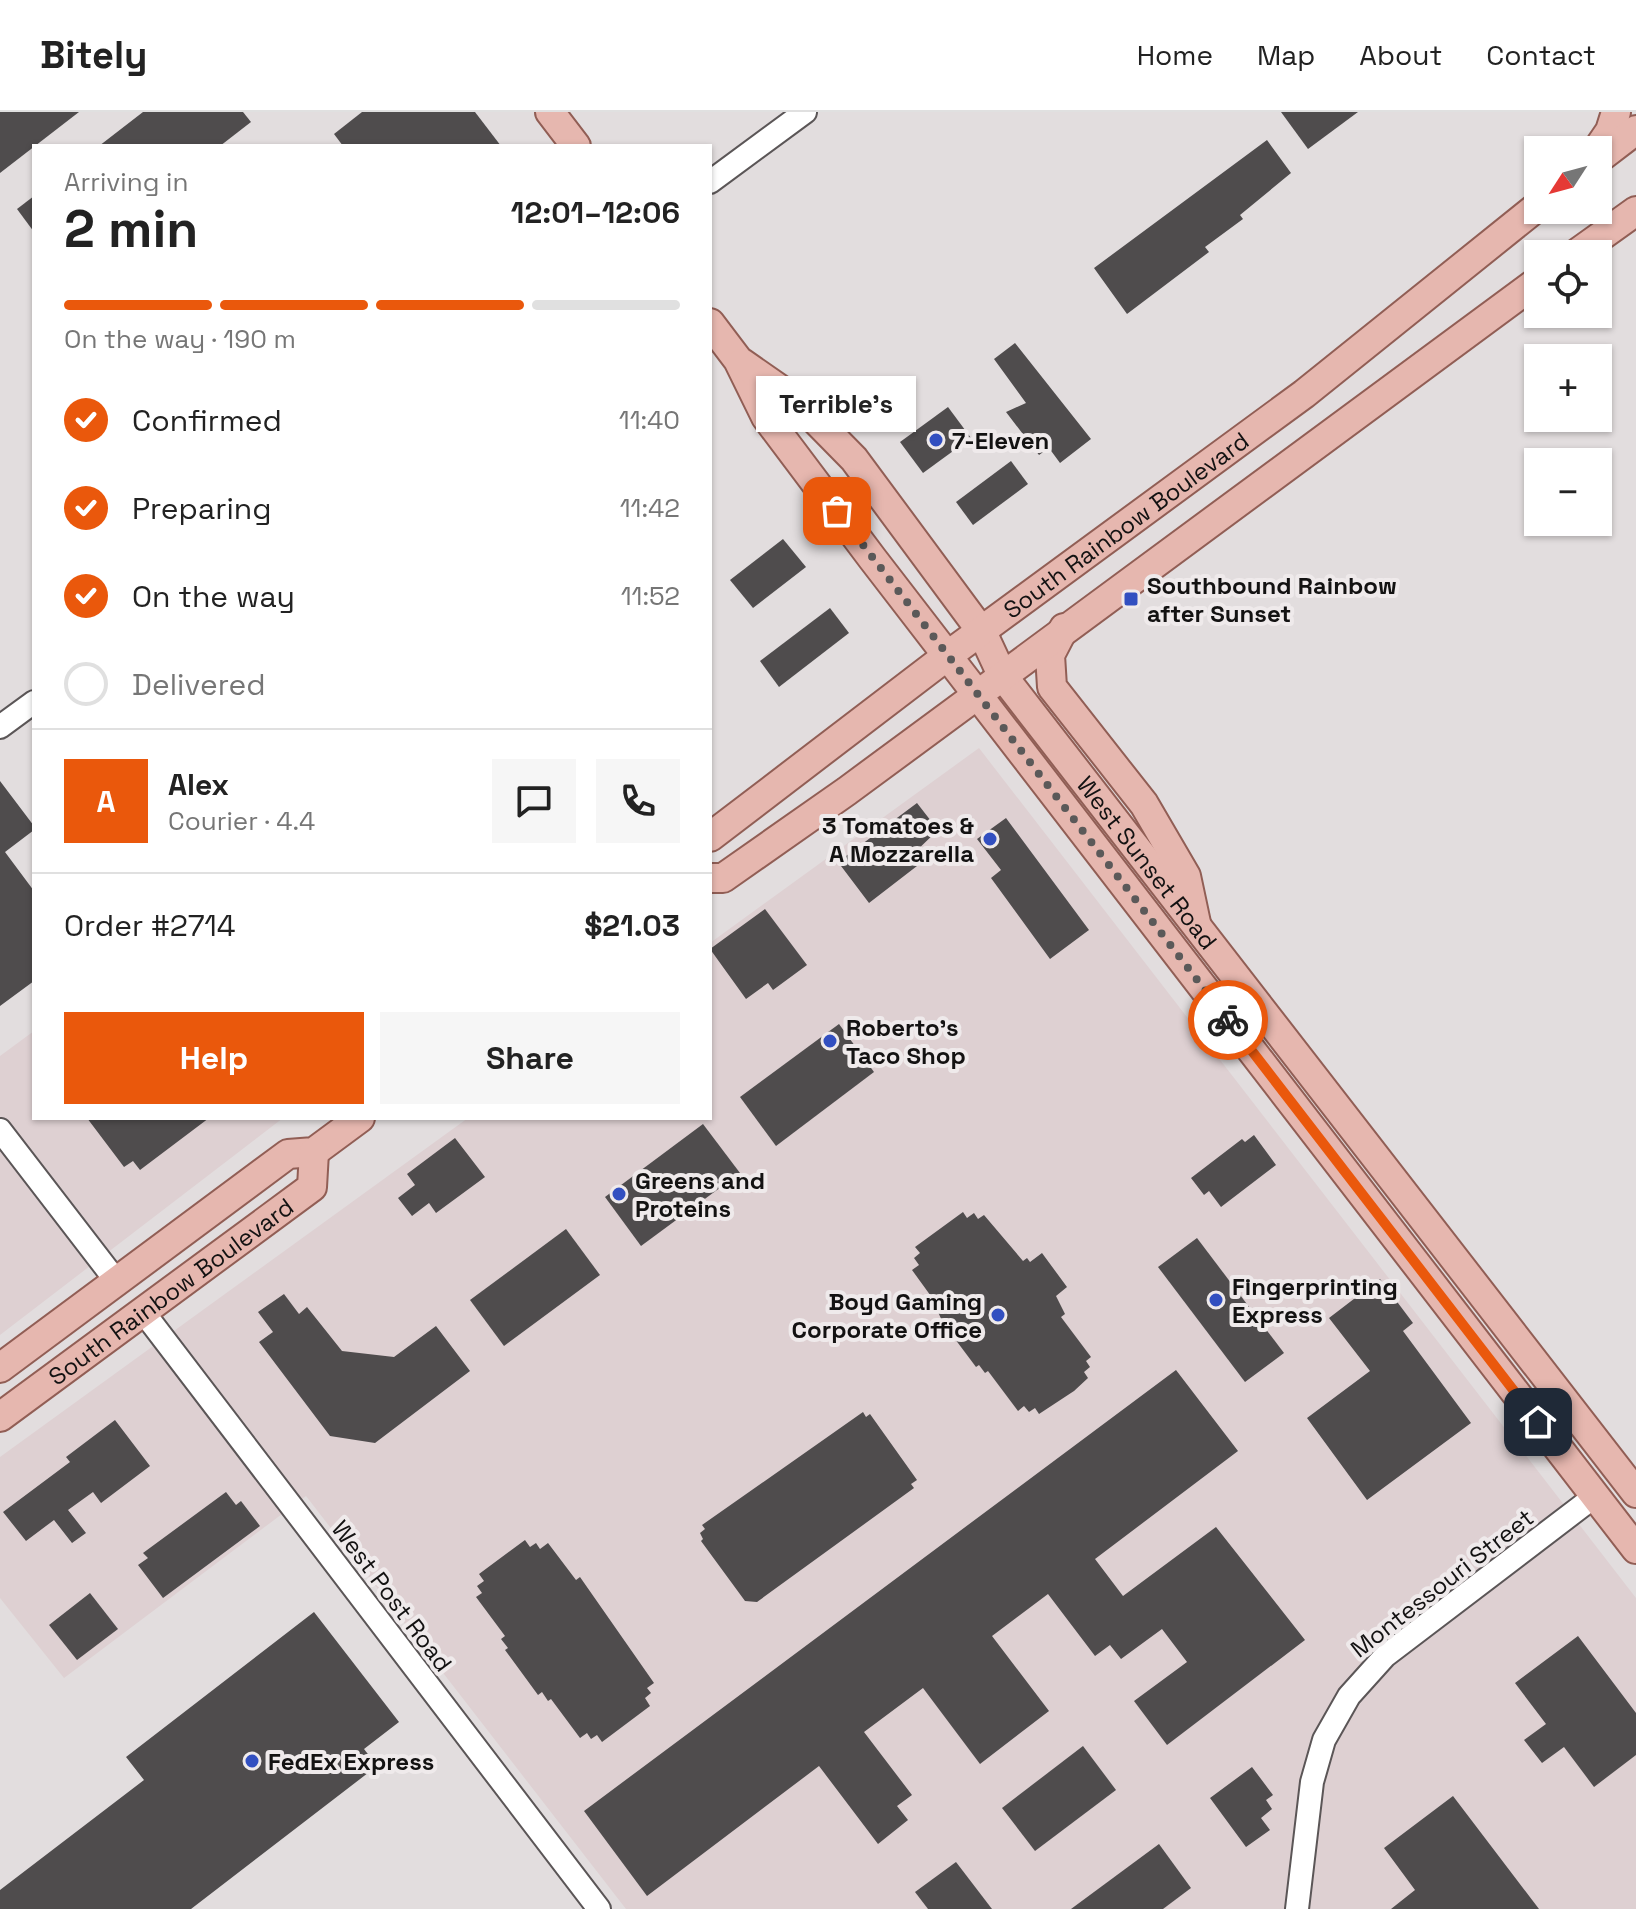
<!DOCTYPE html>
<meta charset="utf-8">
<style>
body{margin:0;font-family:"Space Grotesk",sans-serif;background:#f6f6f6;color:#222;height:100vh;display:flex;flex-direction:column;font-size:30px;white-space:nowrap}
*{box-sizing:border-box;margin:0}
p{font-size:26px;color:#767676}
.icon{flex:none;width:44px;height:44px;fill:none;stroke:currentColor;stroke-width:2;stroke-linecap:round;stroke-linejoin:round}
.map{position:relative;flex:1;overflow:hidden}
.side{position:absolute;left:32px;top:32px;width:680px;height:976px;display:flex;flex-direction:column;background:#fff;border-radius:0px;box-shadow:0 2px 6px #0004}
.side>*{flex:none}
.needle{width:52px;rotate:234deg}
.buttons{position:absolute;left:1524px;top:24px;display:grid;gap:16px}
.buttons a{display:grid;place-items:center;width:88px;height:88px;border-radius:0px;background:#fff;box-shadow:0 2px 6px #0004;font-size:40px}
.pin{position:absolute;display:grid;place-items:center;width:68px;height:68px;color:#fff;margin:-34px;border-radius:16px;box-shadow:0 4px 12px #0006}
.courier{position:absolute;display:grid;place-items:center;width:80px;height:80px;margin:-40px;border:6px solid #ea580c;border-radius:50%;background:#fff;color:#222;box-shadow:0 2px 10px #0007}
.bubble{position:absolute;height:56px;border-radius:0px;background:#fff;box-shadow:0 2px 6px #0004;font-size:26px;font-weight:700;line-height:56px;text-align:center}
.overview em{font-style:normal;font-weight:700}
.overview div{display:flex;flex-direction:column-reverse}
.overview{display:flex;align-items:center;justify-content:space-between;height:136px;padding:0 32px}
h1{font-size:52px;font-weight:700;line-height:60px}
.bar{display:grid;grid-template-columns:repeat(4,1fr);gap:12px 8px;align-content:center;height:96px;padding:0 32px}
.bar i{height:10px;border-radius:6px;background:#e0e0e0}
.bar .current{background:#ea580c}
.bar p{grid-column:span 4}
.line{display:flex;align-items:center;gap:20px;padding:0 32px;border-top:2px solid #e0e0e0}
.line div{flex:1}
.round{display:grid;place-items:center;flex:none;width:84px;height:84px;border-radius:0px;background:#f6f6f6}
ol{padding:0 32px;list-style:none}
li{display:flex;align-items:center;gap:24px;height:88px}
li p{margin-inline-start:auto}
li .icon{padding:8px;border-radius:50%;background:#ea580c;color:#fff;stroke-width:4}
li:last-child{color:#767676}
li i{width:44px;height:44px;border:4px solid #e0e0e0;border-radius:50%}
.cta{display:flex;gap:16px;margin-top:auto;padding:16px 32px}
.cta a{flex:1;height:92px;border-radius:0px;background:#ea580c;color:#fff;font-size:32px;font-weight:700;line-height:92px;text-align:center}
.cta a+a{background:#f6f6f6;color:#222}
header{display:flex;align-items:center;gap:48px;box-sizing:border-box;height:112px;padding:0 40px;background:#fff;border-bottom:2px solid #e0e0e0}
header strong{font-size:38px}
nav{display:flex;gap:44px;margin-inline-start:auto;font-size:28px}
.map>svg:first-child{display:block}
.built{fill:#ded0d2}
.building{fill:#4f4c4d}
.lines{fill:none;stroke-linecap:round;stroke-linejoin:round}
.minor-casing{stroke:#5b5657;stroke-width:26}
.major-casing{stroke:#915e55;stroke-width:32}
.minor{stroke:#fff;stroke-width:22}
.major{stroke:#e6b7af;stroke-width:28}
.done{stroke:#5b5959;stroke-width:8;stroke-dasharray:0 14.4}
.route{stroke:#ea580c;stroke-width:10}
.poi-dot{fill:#324fc0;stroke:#efeaeb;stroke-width:3}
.labels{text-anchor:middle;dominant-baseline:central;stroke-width:8;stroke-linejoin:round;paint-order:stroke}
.poi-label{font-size:24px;font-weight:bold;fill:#131212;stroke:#efeaeb;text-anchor:start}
.street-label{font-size:24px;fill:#131212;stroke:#efeaeb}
</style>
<header>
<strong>Bitely</strong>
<nav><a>Home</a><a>Map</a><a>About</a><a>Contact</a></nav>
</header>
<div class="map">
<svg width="1636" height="1797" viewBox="0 0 1636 1797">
<rect width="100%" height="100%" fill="#e2ddde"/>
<g class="built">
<polygon points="979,636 1636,1486 1636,1797 626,1797 306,1384 64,1566 0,1486 0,1345 468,1006 710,1006 710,831"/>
<polygon points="34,919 34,1006 283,1006 0,1223 0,944"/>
</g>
<g class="building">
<polygon points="0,0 79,0 0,61"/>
<polygon points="143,0 243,0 251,10 220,34 99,34"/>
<polygon points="362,0 475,0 501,34 343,34 334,22"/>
<polygon points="1281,0 1358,0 1308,37"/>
<polygon points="1267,28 1291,61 1240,103 1243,107 1205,135 1209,140 1127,202 1094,156"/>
<polygon points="34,84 34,120 17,97"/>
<polygon points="1015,231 1091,327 1060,351 1049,336 1039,343 1006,300 1026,291 994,247"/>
<polygon points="948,295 971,326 923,361 900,330"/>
<polygon points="1011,349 1028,372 973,413 956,390"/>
<polygon points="783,427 806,455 753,496 730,468"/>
<polygon points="830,496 849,521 779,575 760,549"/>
<polygon points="0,669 34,714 34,718 5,740 34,779 34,869 0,894"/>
<polygon points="917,691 938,718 910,745 917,754 869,791 838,750"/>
<polygon points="1006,706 1089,818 1050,847 991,766 1001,758 977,727"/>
<polygon points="765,797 807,853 773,878 768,871 746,887 710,837"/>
<polygon points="839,912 874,960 776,1034 740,985"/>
<polygon points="87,1006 209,1006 140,1058 133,1049 124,1055"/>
<polygon points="703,1012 740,1061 641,1134 605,1085"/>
<polygon points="1254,1023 1276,1053 1221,1095 1209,1079 1204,1083 1191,1066 1242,1027 1245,1030"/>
<polygon points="455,1026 485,1065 436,1101 429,1091 412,1104 398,1086 415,1073 407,1062"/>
<polygon points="963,1100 967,1106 974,1101 978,1107 984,1103 1023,1149 1027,1146 1030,1150 1042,1141 1067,1175 1056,1184 1065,1202 1061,1205 1091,1245 1086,1249 1090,1255 1084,1260 1088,1266 1074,1279 1039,1302 1035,1296 1029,1300 1024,1294 1018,1299 988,1259 985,1261 979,1253 976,1255 943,1211 938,1200 941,1198 912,1158 919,1153 914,1146 920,1141 915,1135"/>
<polygon points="566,1117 600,1163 504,1234 470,1188"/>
<polygon points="1197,1126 1284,1241 1245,1270 1158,1155"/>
<polygon points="1380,1167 1413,1211 1403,1219 1471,1311 1367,1388 1307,1306 1370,1259 1329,1206"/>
<polygon points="284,1182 299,1202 307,1195 342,1239 394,1245 436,1214 470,1259 375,1331 330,1324 259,1230 273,1220 258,1200"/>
<polygon points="1176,1258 1238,1339 1095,1447 1123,1484 1216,1415 1305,1528 1167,1633 1134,1589 1187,1550 1162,1517 1121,1547 1110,1533 1095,1544 1048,1482 992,1524 1049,1599 980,1652 923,1576 864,1620 912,1683 897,1694 908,1708 878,1732 819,1654 647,1784 584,1699"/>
<polygon points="863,1300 866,1305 870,1302 917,1368 911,1372 914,1376 757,1490 745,1489 701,1429 703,1427 700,1421 705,1417 702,1413"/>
<polygon points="115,1308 150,1354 101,1391 93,1380 68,1398 86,1421 72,1431 54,1408 26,1429 3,1400 70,1350 66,1345"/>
<polygon points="226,1380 236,1393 241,1389 260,1414 163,1486 138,1453 148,1446 143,1441"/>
<polygon points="525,1428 530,1435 536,1431 540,1437 548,1431 576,1468 580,1465 654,1571 647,1576 651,1581 645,1586 650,1594 602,1630 597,1623 591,1627 587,1621 580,1626 551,1587 548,1589 542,1580 538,1583 505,1538 508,1536 501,1527 505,1524 476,1485 482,1481 477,1474 484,1469 479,1462"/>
<polygon points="90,1481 118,1517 77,1548 49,1513"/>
<polygon points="314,1500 399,1610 364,1637 377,1654 191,1797 0,1797 0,1778 144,1668 126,1645"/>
<polygon points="1578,1524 1636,1601 1636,1643 1594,1675 1564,1635 1542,1651 1524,1628 1546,1612 1515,1571"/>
<polygon points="1083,1634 1116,1678 1035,1739 1002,1696"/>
<polygon points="1252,1655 1273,1683 1266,1688 1272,1697 1261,1706 1270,1718 1246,1735 1210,1686"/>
<polygon points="1453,1684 1539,1797 1391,1797 1415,1778 1384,1736"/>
<polygon points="1159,1732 1191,1776 1163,1797 1071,1797"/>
<polygon points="956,1750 992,1797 928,1797 915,1780"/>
</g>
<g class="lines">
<defs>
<g id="minor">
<polyline points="710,70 805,0"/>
<polyline points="0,615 34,590"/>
<polyline points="0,1018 117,1170"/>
<polyline points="144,1201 599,1797"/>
<polyline points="1297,1797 1312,1670 1324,1628 1349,1584 1385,1544 1595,1384"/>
</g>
<g id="major">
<polyline points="550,0 576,34"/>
<polyline points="1597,38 1610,19 1616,0"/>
<polyline points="1598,47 1636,18"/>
<polyline points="1576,142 1636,99"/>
<polyline points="710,211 738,248 766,305 872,446 1636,1437"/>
<path id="s1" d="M742 251 798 290 854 347 982 520 1002 563 1636 1381"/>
<polyline points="1064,516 1050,543 1052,575 1144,692 1186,764 1196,811"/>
<path id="s2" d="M710 725 947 544 1304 282 1538 94"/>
<polyline points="710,766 723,766 847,679 1538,169"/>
<polyline points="0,1256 288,1042 314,1040 360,1006"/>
<path id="s3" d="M0 1305 312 1075 314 1040"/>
</g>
</defs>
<use href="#minor" class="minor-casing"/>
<use href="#major" class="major-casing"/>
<use href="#minor" class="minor"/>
<use href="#major" class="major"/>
</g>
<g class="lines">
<polyline class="done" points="837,399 1228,908"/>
<polyline class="route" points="1228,908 1538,1310"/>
</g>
<g class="poi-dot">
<circle cx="936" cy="328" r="8"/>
<rect x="1123" y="479" width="16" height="16" rx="4"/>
<circle cx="990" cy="727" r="8"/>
<circle cx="830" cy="929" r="8"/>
<circle cx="619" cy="1082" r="8"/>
<circle cx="1216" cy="1188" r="8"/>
<circle cx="998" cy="1203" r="8"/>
<circle cx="252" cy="1649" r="8"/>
</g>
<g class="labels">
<g class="poi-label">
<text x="952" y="328">7-Eleven</text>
<text x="1147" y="473">Southbound Rainbow<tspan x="1147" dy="28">after Sunset</tspan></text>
<text x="974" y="713" text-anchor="end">3 Tomatoes &amp;<tspan x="974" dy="28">A Mozzarella</tspan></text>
<text x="846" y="915">Roberto's<tspan x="846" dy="28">Taco Shop</tspan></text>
<text x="635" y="1068">Greens and<tspan x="635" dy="28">Proteins</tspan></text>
<text x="1232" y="1174">Fingerprinting<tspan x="1232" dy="28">Express</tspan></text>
<text x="982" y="1189" text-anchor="end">Boyd Gaming<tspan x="982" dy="28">Corporate Office</tspan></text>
<text x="268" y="1649">FedEx Express</text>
</g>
<g class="street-label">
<text stroke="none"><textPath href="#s2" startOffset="520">South Rainbow Boulevard</textPath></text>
<text stroke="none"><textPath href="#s1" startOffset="648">West Sunset Road</textPath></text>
<text stroke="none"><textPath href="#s3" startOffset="212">South Rainbow Boulevard</textPath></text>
<text transform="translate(1442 1471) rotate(-38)">Montessouri Street</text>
<text transform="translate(392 1484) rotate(53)">West Post Road</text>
</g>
</g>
</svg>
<div class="buttons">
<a><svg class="needle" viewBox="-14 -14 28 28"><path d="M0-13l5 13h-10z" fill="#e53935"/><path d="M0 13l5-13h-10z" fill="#767676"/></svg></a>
<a><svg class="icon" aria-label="locate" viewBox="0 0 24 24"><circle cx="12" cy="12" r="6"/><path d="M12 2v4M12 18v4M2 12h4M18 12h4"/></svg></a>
<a>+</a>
<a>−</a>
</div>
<div class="pin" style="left:837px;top:399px;background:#ea580c"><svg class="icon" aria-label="bag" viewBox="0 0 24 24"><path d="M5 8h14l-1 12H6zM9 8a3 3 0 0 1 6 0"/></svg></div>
<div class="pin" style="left:1538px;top:1310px;background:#1f2937"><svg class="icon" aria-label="home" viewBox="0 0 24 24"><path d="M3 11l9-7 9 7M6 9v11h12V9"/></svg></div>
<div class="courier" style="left:1228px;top:908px"><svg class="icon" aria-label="bike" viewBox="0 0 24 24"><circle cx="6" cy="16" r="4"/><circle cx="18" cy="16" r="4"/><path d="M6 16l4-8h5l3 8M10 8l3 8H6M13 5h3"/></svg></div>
<div class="bubble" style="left:756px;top:264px;width:160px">Terrible's</div>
<section class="side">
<div class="overview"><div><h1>2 min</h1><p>Arriving in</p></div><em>12:01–12:06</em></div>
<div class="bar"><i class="current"></i><i class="current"></i><i class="current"></i><i></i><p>On the way · 190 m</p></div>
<ol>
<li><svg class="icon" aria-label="check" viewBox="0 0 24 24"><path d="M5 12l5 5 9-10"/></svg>Confirmed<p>11:40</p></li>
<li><svg class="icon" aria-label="check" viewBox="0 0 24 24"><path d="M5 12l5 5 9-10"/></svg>Preparing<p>11:42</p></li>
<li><svg class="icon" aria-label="check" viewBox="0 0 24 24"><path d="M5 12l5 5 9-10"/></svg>On the way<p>11:52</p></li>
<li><i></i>Delivered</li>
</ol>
<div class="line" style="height:144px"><b class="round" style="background:#ea580c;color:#fff">A</b><div><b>Alex</b><p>Courier · 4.4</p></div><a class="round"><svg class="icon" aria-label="chat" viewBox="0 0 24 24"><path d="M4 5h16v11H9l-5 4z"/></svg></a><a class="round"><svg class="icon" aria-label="phone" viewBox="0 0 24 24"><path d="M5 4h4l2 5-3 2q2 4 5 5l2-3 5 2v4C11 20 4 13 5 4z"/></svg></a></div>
<div class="line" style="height:104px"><div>Order #2714</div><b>$21.03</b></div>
<div class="cta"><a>Help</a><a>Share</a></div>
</section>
</div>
